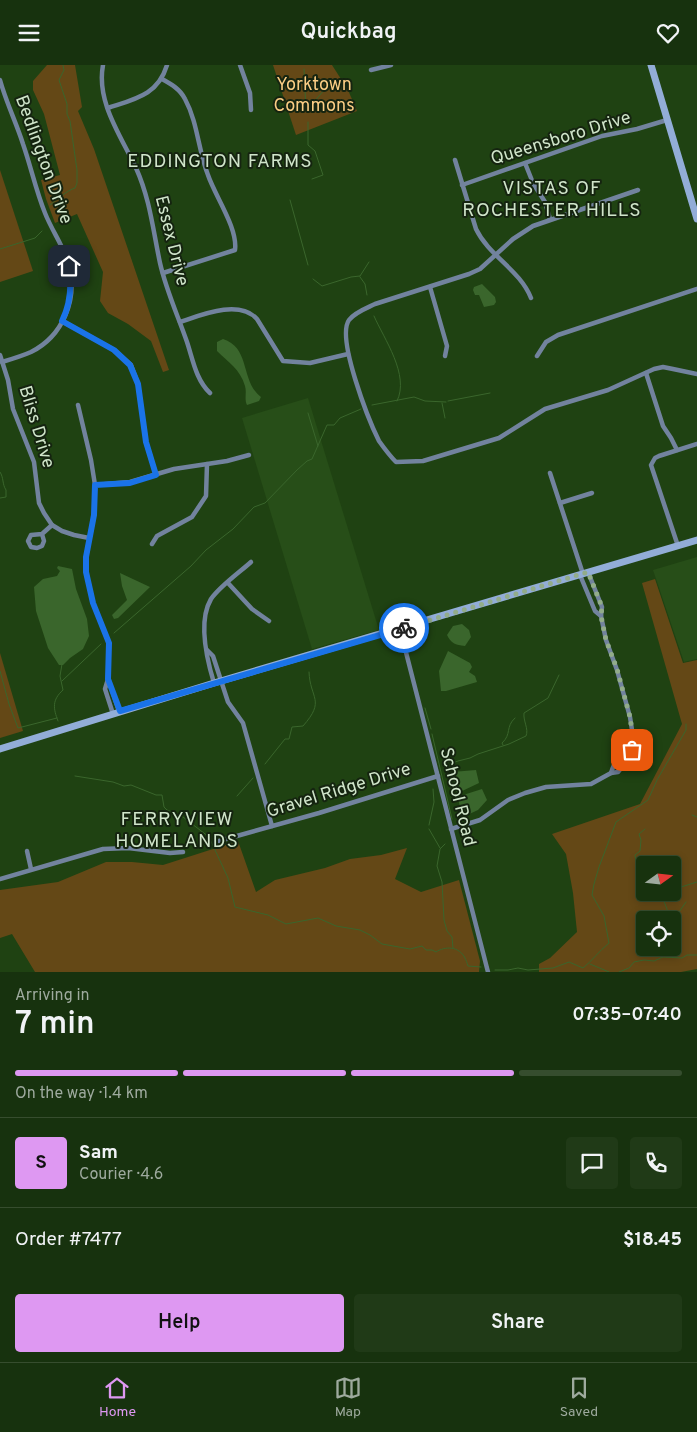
<!DOCTYPE html>
<meta charset="utf-8">
<style>
body{margin:0;font-family:Overpass,sans-serif;background:#203a17;color:#f1f3f6;height:100vh;display:flex;flex-direction:column;font-size:19px;white-space:nowrap}
*{box-sizing:border-box;margin:0}
p{font-size:16px;color:#9eaa9e}
.icon{flex:none;width:28px;height:28px;fill:none;stroke:currentColor;stroke-width:2;stroke-linecap:round;stroke-linejoin:round}
.map{position:relative;height:907px;overflow:hidden}
.panel{display:flex;flex-direction:column;background:#17320e;flex:1}
.panel>*{flex:none}
.needle{width:32px;rotate:75deg}
.tools{position:absolute;left:636px;top:791px;display:grid;gap:10px}
.tools a{display:grid;place-items:center;width:45px;height:45px;border-radius:5px;background:#17320e;box-shadow:0 2px 8px #0003,0 0 0 1px #364d2e;font-size:25px}
.pin{position:absolute;display:grid;place-items:center;width:42px;height:42px;color:#fff;margin:-21px;border-radius:10px;box-shadow:0 2px 8px #0006}
.courier{position:absolute;display:grid;place-items:center;width:50px;height:50px;margin:-25px;border:4px solid #1a73e8;border-radius:50%;background:#fff;color:#222;box-shadow:0 1px 6px #0007}
.head em{font-style:normal;font-weight:600}
.head div{display:flex;flex-direction:column-reverse}
.head{display:flex;align-items:center;justify-content:space-between;height:85px;padding:0 15px}
h1{font-size:32px;font-weight:600;line-height:38px}
.bar{display:grid;grid-template-columns:repeat(4,1fr);gap:8px 5px;align-content:center;height:60px;padding:0 15px}
.bar i{height:6px;border-radius:4px;background:#364d2e}
.bar .on{background:#de98f2}
.bar p{grid-column:span 4}
.line{display:flex;align-items:center;gap:12px;padding:0 15px;border-top:1px solid #364d2e}
.line div{flex:1}
.round{display:grid;place-items:center;flex:none;width:52px;height:52px;border-radius:5px;background:#203a17}
.action{display:flex;gap:10px;margin-top:auto;padding:10px 15px}
.action a{flex:1;height:58px;border-radius:5px;background:#de98f2;color:#111;font-size:20px;font-weight:600;line-height:58px;text-align:center}
.action a+a{background:#203a17;color:#f1f3f6}
header{display:flex;justify-content:space-between;align-items:center;height:65px;padding:0 15px;background:#17320e;font-size:22px;font-weight:600}
.tabs{display:flex;justify-content:space-around;align-items:center;height:70px;border-top:1px solid #364d2e;background:#17320e;font-size:14px;color:#9eaa9e}
.tabs a{display:grid;justify-items:center;gap:2px}
.tabs .on{color:#de98f2}
.map>svg:first-child{display:block}
.built{fill:#274e18}
.green{fill:#644816;fill-rule:evenodd}
.water{fill:#3a662c}
.lines{fill:none;stroke-linecap:round;stroke-linejoin:round}
.stream{stroke:#3a662c;stroke-width:1}
.minor{stroke:#72839e;stroke-width:4.5}
.secondary{stroke:#92add7;stroke-width:7}
.done{stroke:#92ac8a;stroke-width:5;stroke-dasharray:0 9}
.route{stroke:#1a73e8;stroke-width:6}
.labels{text-anchor:middle;dominant-baseline:central;stroke-width:4;stroke-linejoin:round;paint-order:stroke}
.park-label{font-size:18px;fill:#fbcd84;stroke:#152410}
.street-label{font-size:18px;fill:#d0e5ca;stroke:#152410}
.neighbourhood-label{font-size:19px;letter-spacing:1px;fill:#d0e5ca;stroke:#152410}
</style>
<header><svg class="icon" aria-label="menu" viewBox="0 0 24 24"><path d="M4 6h16M4 12h16M4 18h16"/></svg>Quickbag<svg class="icon" aria-label="heart" viewBox="0 0 24 24"><path d="M12 20l-8-8c-3-5 5-10 8-4 3-6 11-1 8 4z"/></svg></header>
<div class="map">
<svg width="697" height="907" viewBox="0 0 697 907">
<rect width="100%" height="100%" fill="#1f4212"/>
<g class="built">
<polygon points="308,333 379,565 312,584 242,353"/>
<polygon points="697,492 697,594 684,597 653,505"/>
</g>
<g class="green">
<polygon points="47,0 75,0 82,42 78,46 94,84 169,305 163,307 151,276 128,259 108,248 100,236 103,207 77,149 55,158 46,134 41,115 60,110 44,49 33,25 33,16"/>
<polygon points="273,0 332,0 348,25 357,46 296,70"/>
<polygon points="0,105 33,206 0,217"/>
<path d="M655 514 683 598 697 595V904L681 907H539V899L550 893 577 867 573 828 566 789 552 769 640 739 682 659 642 518ZM645 800H672V828H645ZM645 855H672V882H645Z"/>
<polygon points="0,588 23,666 0,673"/>
<polygon points="238,776 256,827 275,815 325,803 350,794 381,790 407,783 395,814 421,827 459,815 480,896 479,907 35,907 12,869 0,873 0,825 58,817 106,797 132,797 163,800"/>
</g>
<g class="water">
<polygon points="482,219 495,232 496,237 494,240 484,242 479,230 475,230 473,225 474,222"/>
<path d="M223 274C251 283 240 316 261 332L259 336 247 340C244 334 247 328 245 321 240 304 228 297 217 286V277Z"/>
<polygon points="58,501 72,504 76,524 87,554 89,571 83,584 70,593 63,600 59,600 48,583 36,546 34,522 43,514 57,511 60,506 57,503"/>
<polygon points="120,508 150,522 118,553 114,554 112,550 127,535 122,521"/>
<path d="M462 559 469 565 471 572 465 581C455 580 451 578 447 570L453 561Z"/>
<polygon points="448,586 470,598 472,602 469,607 475,611 477,617 446,626 441,626 439,606"/>
<polygon points="476,705 479,718 460,727 456,727 452,707"/>
<polygon points="482,724 487,735 478,745 465,751 462,749 458,734 460,731"/>
</g>
<g class="lines">
<g class="stream">
<polyline points="304,4 306,46"/>
<polyline points="307,45 331,17"/>
<polyline points="308,57 308,80 315,86 323,110 312,114"/>
<polyline points="290,135 308,200"/>
<path d="M50 140C56 135 68 125 75 123L77 118V105L70 56 67 49V39L59 15 64 5 63 0"/>
<polyline points="0,184 35,173 42,166"/>
<polyline points="360,211 369,197"/>
<polyline points="360,212 365,219 367,230"/>
<polyline points="313,214 322,221 351,212 360,211"/>
<path d="M374 251C384 274 410 310 397 336"/>
<polyline points="448,336 490,328"/>
<polyline points="442,338 445,353"/>
<polyline points="372,340 414,332 425,336 446,337"/>
<polyline points="308,348 318,381"/>
<path d="M0 407C4 413 2 419 6 425V432L0 433"/>
<polyline points="114,568 191,501 206,485 233,464 254,442 265,438 297,405 307,396 312,394 327,360 334,360 340,353 361,344"/>
<polyline points="0,606 9,639 18,663 57,653"/>
<polyline points="62,616 101,579"/>
<polyline points="425,643 431,664"/>
<path d="M58 656C53 643 52 635 63 625L60 611 62 599"/>
<polyline points="432,669 452,754"/>
<path d="M503 680 502 678C512 669 505 662 515 653"/>
<path d="M265 699 285 674H289L292 662 303 661C326 635 310 634 309 607"/>
<path d="M445 701 458 696 470 693 478 689 509 679 526 671C529 664 523 656 524 648L548 633 559 610"/>
<path d="M75 711 113 717 124 721 131 720 156 730H162L164 742 167 745 183 752 209 772 228 813 235 842 268 850 286 859 318 853 336 861 360 865 370 870 382 879 410 884 422 881 426 885H432L436 887C445 881 459 881 465 893 466 895 467 898 468 901L481 902"/>
<polyline points="237,731 253,713"/>
<polyline points="692,750 697,752"/>
<polyline points="429,760 434,737 433,724"/>
<polyline points="429,764 440,783"/>
<polyline points="445,779 440,784 437,801 442,817 444,855 447,866 452,872 453,883"/>
<polyline points="645,815 636,798 635,790 640,786 641,775 639,769 645,764"/>
<polyline points="672,823 681,822 697,817"/>
<polyline points="661,828 671,855"/>
<polyline points="672,857 686,837"/>
<polyline points="672,877 676,891"/>
<polyline points="590,899 609,907"/>
<path d="M495 905H508L518 903 528 905 553 903 569 897 583 903C592 896 599 886 609 878L604 851 592 830 594 819 599 802 616 757 648 735 657 715 686 665V659"/>
<polyline points="619,907 629,903 634,897 644,895 654,896 663,892 682,893 687,890 697,890"/>
</g>
<g class="minor">
<path d="M103 0C96 37 121 71 136 103 150 134 153 165 160 198 166 225 178 251 187 277 193 295 196 315 210 328"/>
<polyline points="240,0 250,28 251,45"/>
<polyline points="371,5 391,0"/>
<path d="M162 14C171 19 180 24 185 34 198 58 198 85 208 110 215 131 238 163 235 185L163 208"/>
<path d="M0 15C6 37 16 57 23 79 31 102 36 126 45 148 52 166 64 182 69 200 78 234 63 271 31 287 22 291 12 294 2 297"/>
<path d="M108 43C135 34 158 30 167 0"/>
<path d="M455 95 476 164C489 191 520 205 531 233"/>
<polyline points="525,98 533,118 545,137 550,154"/>
<polyline points="462,120 602,71 637,64 667,55"/>
<path d="M638 125 533 161 513 174 480 204 469 209 375 239C367 243 355 247 349 255 336 273 369 356 379 376 384 383 390 391 396 397L423 396 499 373 545 344 608 325 654 304 663 302 673 304 697 309"/>
<polyline points="430,222 447,281 445,291"/>
<polyline points="62,256 114,285 131,300 138,319 146,377 156,410"/>
<path d="M180 257C201 250 239 234 257 254L283 296 310 298 348 289"/>
<polyline points="0,290 8,315 13,344 34,397 39,438 44,448 52,460 62,466 74,470 89,473"/>
<polyline points="537,291 546,277 558,270 697,224"/>
<polyline points="646,308 663,361 671,373 677,385"/>
<polyline points="78,340 91,395 95,420 94,450 86,492 86,507 93,538 109,578 108,614 105,624 113,649"/>
<polyline points="550,408 583,509"/>
<polyline points="95,420 130,417 174,404 227,396 249,390"/>
<polyline points="560,438 592,428"/>
<polyline points="42,469 44,476 42,481 37,483 31,482 28,476 31,470 42,469 52,460"/>
<polyline points="152,479 157,471 192,452 206,431 207,399"/>
<polyline points="678,481 651,400 655,393 659,391 697,379"/>
<polyline points="580,510 595,546 601,551"/>
<polyline points="228,518 252,544 269,556"/>
<polyline points="400,564 488,907"/>
<polyline points="207,585 213,591 228,637 243,658 272,761"/>
<polyline points="108,614 119,646"/>
<path d="M214 618C207 595 198 556 211 534 220 521 240 507 251 497"/>
<path d="M611 708C614 698 621 685 630 679"/>
<polyline points="451,764 480,755 508,735 525,728 546,722 591,719 611,708 618,707 626,697 632,685 630,679 632,665 630,652 617,605 606,575 601,551 602,542 588,507"/>
<polyline points="219,776 319,748 438,711"/>
<polyline points="27,786 31,804"/>
<polyline points="0,814 103,784 128,783 170,788 183,787"/>
</g>
<g class="secondary">
<polyline points="651,0 697,154"/>
<polyline points="0,684 214,618 697,475"/>
</g>
</g>
<g class="lines">
<polyline class="done" points="404,563 588,507 602,542 601,551 606,575 617,604 630,652 632,666 630,679 632,685"/>
<path class="route" d="M69 201C72 221 71 238 62 256L114 285 130 300 138 319 146 377 156 410 130 418 95 420 94 450 86 492V507L93 538 109 578 108 614 120 646 404 563"/>
</g>
<g class="labels">
<g class="park-label">
<text x="314" y="20">Yorktown<tspan x="314" dy="21">Commons</tspan></text>
</g>
<g class="street-label">
<text transform="translate(561 74) rotate(-17)">Queensboro Drive</text>
<text transform="translate(43 95) rotate(70)">Bedlington Drive</text>
<text transform="translate(171 176) rotate(76)">Essex Drive</text>
<text transform="translate(36 362) rotate(73)">Bliss Drive</text>
<text transform="translate(339 726) rotate(-17)">Gravel Ridge Drive</text>
<text transform="translate(457 732) rotate(76)">School Road</text>
</g>
<g class="neighbourhood-label">
<text x="220" y="97">EDDINGTON FARMS</text>
<text x="552" y="124">VISTAS OF<tspan x="552" dy="22">ROCHESTER HILLS</tspan></text>
<text x="177" y="755">FERRYVIEW<tspan x="177" dy="22">HOMELANDS</tspan></text>
</g>
</g>
</svg>
<div class="tools">
<a><svg class="needle" viewBox="-14 -14 28 28"><path d="M0-13l5 13h-10z" fill="#e53935"/><path d="M0 13l5-13h-10z" fill="#9eaa9e"/></svg></a>
<a><svg class="icon" aria-label="locate" viewBox="0 0 24 24"><circle cx="12" cy="12" r="6"/><path d="M12 2v4M12 18v4M2 12h4M18 12h4"/></svg></a>
</div>
<div class="pin" style="left:632px;top:685px;background:#ea580c"><svg class="icon" aria-label="bag" viewBox="0 0 24 24"><path d="M5 8h14l-1 12H6zM9 8a3 3 0 0 1 6 0"/></svg></div>
<div class="pin" style="left:69px;top:201px;background:#1f2937"><svg class="icon" aria-label="home" viewBox="0 0 24 24"><path d="M3 11l9-7 9 7M6 9v11h12V9"/></svg></div>
<div class="courier" style="left:404px;top:563px"><svg class="icon" aria-label="bike" viewBox="0 0 24 24"><circle cx="6" cy="16" r="4"/><circle cx="18" cy="16" r="4"/><path d="M6 16l4-8h5l3 8M10 8l3 8H6M13 5h3"/></svg></div>
</div>
<section class="panel">
<div class="head"><div><h1>7 min</h1><p>Arriving in</p></div><em>07:35–07:40</em></div>
<div class="bar"><i class="on"></i><i class="on"></i><i class="on"></i><i></i><p>On the way · 1.4 km</p></div>
<div class="line" style="height:90px"><b class="round" style="background:#de98f2;color:#111">S</b><div><b>Sam</b><p>Courier · 4.6</p></div><a class="round"><svg class="icon" aria-label="chat" viewBox="0 0 24 24"><path d="M4 5h16v11H9l-5 4z"/></svg></a><a class="round"><svg class="icon" aria-label="phone" viewBox="0 0 24 24"><path d="M5 4h4l2 5-3 2q2 4 5 5l2-3 5 2v4C11 20 4 13 5 4z"/></svg></a></div>
<div class="line" style="height:65px"><div>Order #7477</div><b>$18.45</b></div>
<div class="action"><a>Help</a><a>Share</a></div>
</section>
<nav class="tabs">
<a class="on"><svg class="icon" aria-label="home" viewBox="0 0 24 24"><path d="M3 11l9-7 9 7M6 9v11h12V9"/></svg>Home</a>
<a><svg class="icon" aria-label="map" viewBox="0 0 24 24"><path d="M3 6l6-2 6 2 6-2v14l-6 2-6-2-6 2zM9 4v14M15 6v14"/></svg>Map</a>
<a><svg class="icon" aria-label="saved" viewBox="0 0 24 24"><path d="M7 4h10v16l-5-4-5 4z"/></svg>Saved</a>
</nav>
